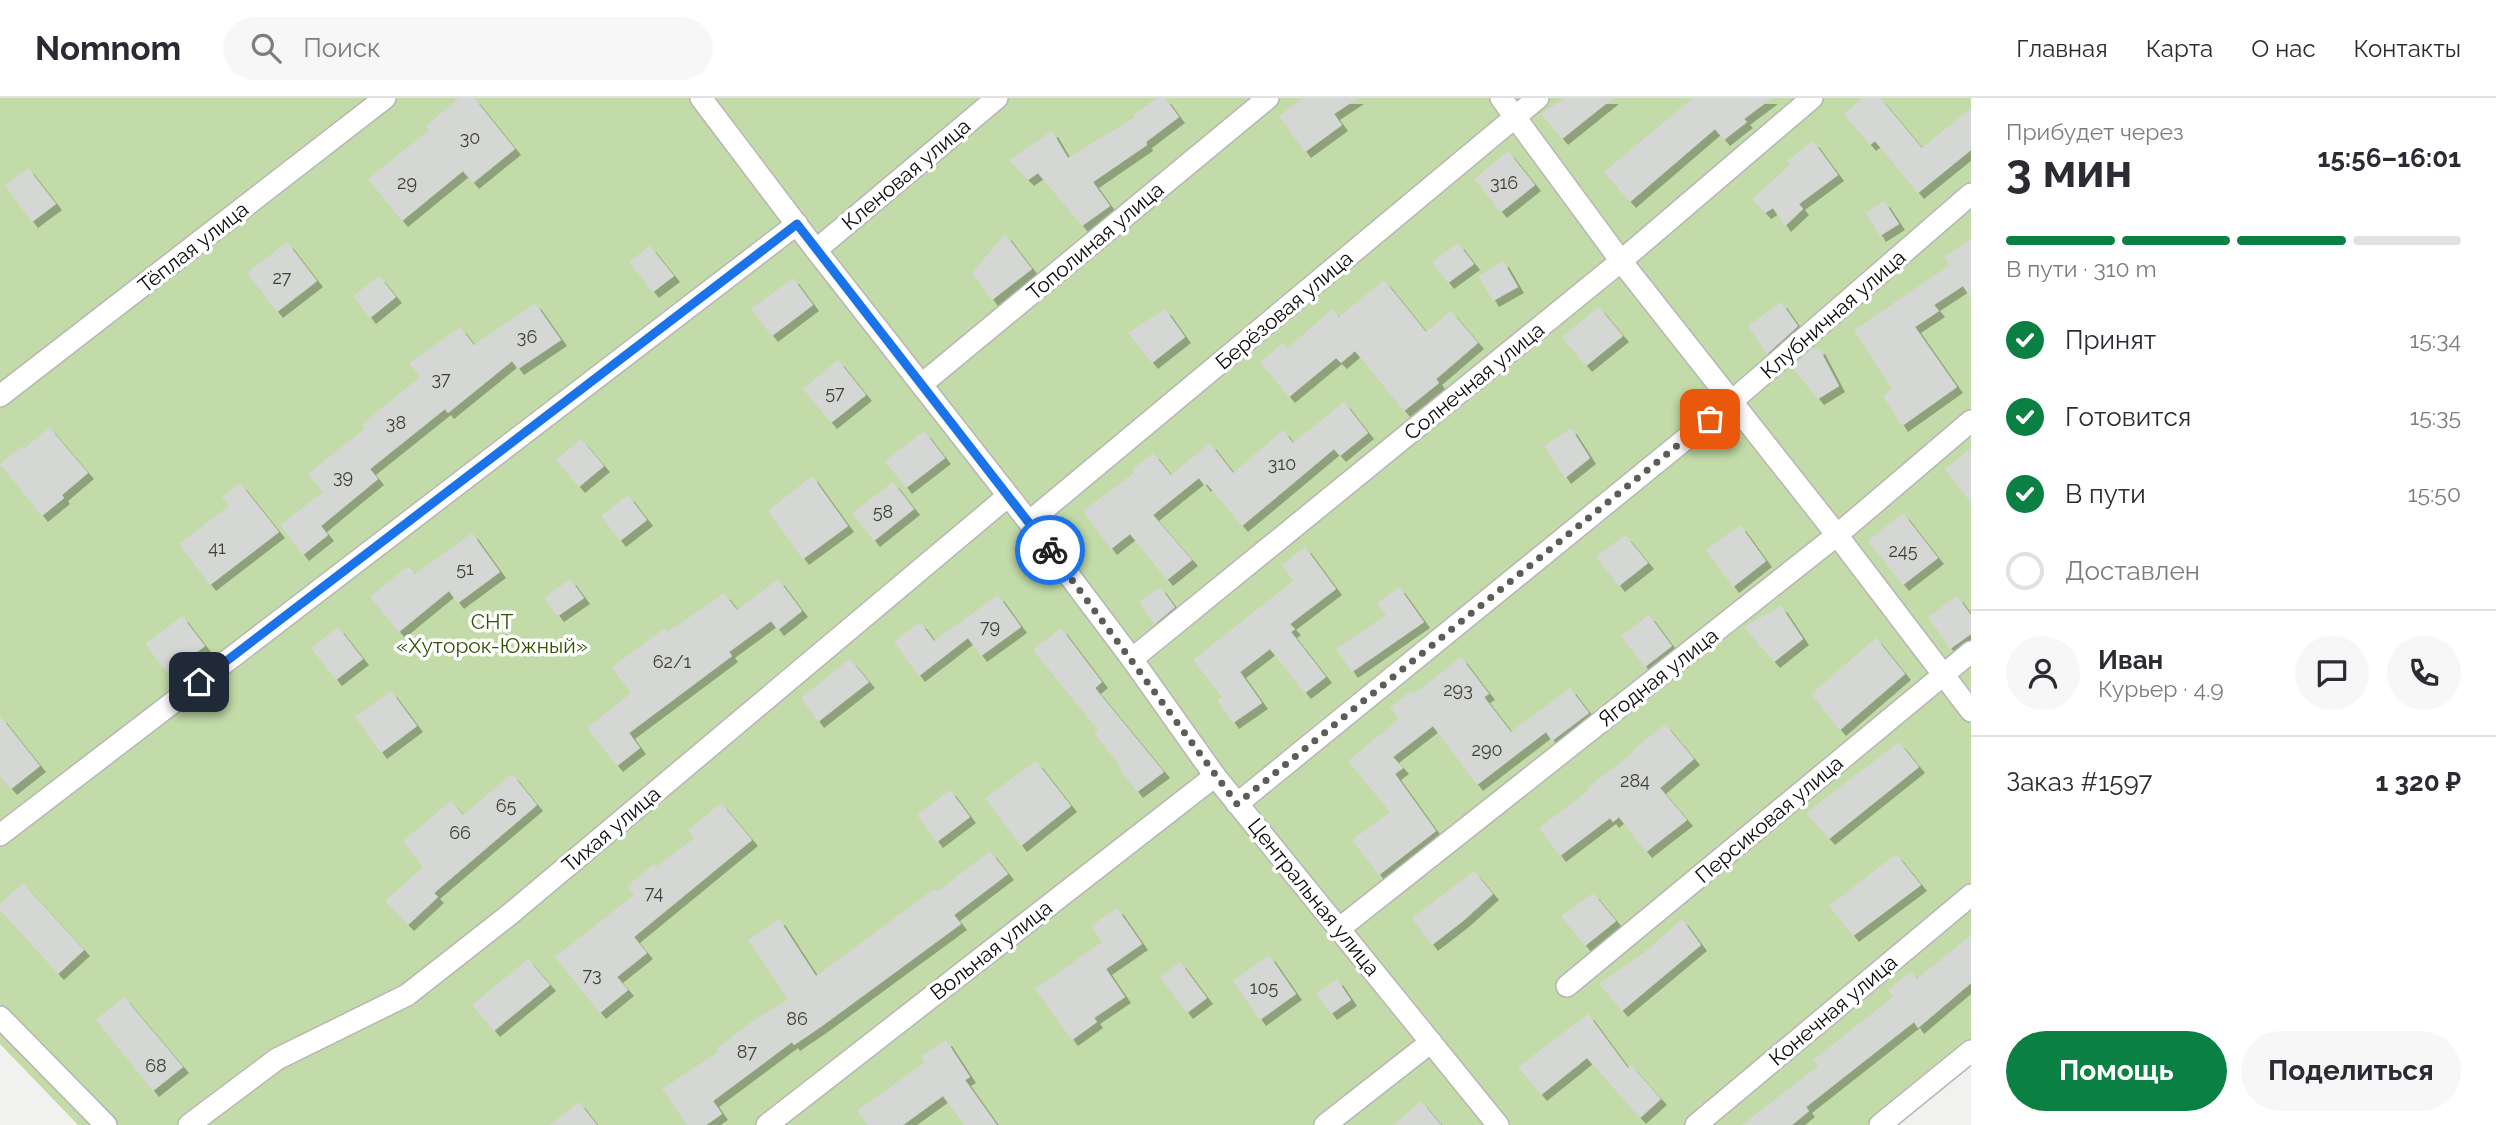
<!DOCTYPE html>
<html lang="ru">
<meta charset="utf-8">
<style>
body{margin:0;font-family:Raleway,sans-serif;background:#f7f7f7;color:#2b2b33;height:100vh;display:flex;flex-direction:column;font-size:26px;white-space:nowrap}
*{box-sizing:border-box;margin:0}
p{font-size:23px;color:#7c7c81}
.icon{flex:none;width:38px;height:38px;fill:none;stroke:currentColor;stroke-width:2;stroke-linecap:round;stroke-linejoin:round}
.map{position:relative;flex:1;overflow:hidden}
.drawer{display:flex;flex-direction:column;background:#fff;width:525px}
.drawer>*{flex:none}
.pin{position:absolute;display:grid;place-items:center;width:60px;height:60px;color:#fff;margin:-30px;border-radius:14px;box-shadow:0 4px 10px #0006}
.courier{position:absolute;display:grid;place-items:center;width:70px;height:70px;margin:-35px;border:5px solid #1a73e8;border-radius:50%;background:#fff;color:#222;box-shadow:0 2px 9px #0007}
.overview em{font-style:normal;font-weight:700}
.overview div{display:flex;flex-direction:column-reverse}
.overview{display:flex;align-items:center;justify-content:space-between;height:119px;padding:0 35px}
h1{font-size:46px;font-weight:700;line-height:52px}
.bar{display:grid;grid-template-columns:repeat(4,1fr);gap:10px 7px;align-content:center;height:84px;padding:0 35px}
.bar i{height:9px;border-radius:5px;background:#e1e1e2}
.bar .active{background:#0b8043}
.bar p{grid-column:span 4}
.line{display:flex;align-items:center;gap:18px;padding:0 35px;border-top:2px solid #e1e1e2}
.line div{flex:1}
.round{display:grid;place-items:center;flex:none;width:74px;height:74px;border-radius:37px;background:#f7f7f7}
ol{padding:0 35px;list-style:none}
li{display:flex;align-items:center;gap:21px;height:77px}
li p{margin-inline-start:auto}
li .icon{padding:7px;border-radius:50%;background:#0b8043;color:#fff;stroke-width:4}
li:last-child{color:#7c7c81}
li i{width:38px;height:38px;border:4px solid #e1e1e2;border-radius:50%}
.button{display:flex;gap:14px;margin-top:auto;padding:14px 35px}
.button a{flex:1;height:80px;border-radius:42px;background:#0b8043;color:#fff;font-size:28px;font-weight:700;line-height:80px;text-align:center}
.button a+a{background:#f7f7f7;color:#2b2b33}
header{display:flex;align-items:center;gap:42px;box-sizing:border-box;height:98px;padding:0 35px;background:#fff;border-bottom:2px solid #e1e1e2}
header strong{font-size:33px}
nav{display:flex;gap:38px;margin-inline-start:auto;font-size:24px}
.search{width:490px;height:63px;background:#f7f7f7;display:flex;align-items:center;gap:18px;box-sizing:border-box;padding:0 24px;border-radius:38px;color:#7c7c81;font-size:26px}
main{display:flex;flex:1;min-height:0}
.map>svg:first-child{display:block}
.green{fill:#c3dba8}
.building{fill:#d5d7d4;filter:url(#shadow)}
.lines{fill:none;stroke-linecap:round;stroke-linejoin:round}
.minor-casing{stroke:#b6b7b4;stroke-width:24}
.minor{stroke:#fff;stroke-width:21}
.done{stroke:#5c5c5b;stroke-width:7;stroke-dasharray:0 12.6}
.route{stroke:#1a73e8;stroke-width:9}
.labels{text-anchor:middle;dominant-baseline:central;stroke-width:7;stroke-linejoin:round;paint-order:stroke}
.number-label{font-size:18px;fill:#3e3f3d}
.street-label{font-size:21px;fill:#0b0c0b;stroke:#fff}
.park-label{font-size:21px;fill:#365100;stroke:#fff}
</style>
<header>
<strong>Nomnom</strong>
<div class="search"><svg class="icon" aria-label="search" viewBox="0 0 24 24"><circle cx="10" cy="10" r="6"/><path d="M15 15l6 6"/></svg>Поиск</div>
<nav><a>Главная</a><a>Карта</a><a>О нас</a><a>Контакты</a></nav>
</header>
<main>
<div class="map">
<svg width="1971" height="1027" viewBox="0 0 1971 1027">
<defs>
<filter id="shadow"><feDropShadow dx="6" dy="6" stdDeviation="0" flood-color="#0004"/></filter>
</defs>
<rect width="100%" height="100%" fill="#f1f2ef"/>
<polygon class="green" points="0,0 1971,0 1971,953 1880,1027 78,1027 0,946"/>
<g class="building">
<polygon points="459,0 474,0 515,51 473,85 463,73 402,123 368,81 429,32 426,28"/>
<polygon points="1157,0 1165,0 1179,19 1146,44 1147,47 1093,84 1110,108 1082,128 1038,75 1028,82 1009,62 1052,33 1068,60 1135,19 1133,17"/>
<polygon points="1304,0 1358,0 1334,16 1342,27 1305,54 1279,18"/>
<polygon points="1564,0 1613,0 1562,41 1541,16"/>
<polygon points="1693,0 1772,0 1744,21 1747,24 1724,42 1715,31 1630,104 1604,74"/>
<polygon points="1863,0 1880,0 1922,50 1971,10 1971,52 1918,95 1875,43 1870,47 1844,16"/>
<polygon points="1813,43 1838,77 1799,106 1803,111 1785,128 1773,110 1765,115 1752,101 1790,67 1787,63"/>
<polygon points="1508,53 1535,87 1501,114 1474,81"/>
<polygon points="28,70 56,106 32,124 5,88"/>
<polygon points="1884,103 1899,126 1880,138 1866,115"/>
<polygon points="1005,136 1032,171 992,202 972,175"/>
<polygon points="1971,141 1971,200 1963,188 1934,207 1939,213 1915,229 1957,289 1902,328 1883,298 1892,291 1854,232 1950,167 1944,159"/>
<polygon points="287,144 317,183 277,214 247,175"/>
<polygon points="1458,145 1474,166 1448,185 1432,164"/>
<polygon points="650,148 674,178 653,194 629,164"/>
<polygon points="1503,163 1518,189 1493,203 1478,178"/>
<polygon points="379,178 396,199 370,220 353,198"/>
<polygon points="793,180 813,207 772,238 751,211"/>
<polygon points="1384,182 1426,234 1451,213 1478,245 1436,281 1439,285 1404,313 1355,253 1341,265 1336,260 1289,299 1260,264 1283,245 1287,251 1332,211 1339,219"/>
<polygon points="1781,204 1798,228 1767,256 1748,228"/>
<polygon points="535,205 561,242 518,271 512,263 448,315 445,311 370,371 378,381 321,428 328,437 303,457 280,427 323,394 308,376 365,330 362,326 420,279 409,265 460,229 474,247"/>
<polygon points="1599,209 1623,238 1586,268 1562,239"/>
<polygon points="1165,211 1185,239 1152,265 1128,235"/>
<polygon points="1813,250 1815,252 1819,250 1839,288 1818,301 1792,269"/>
<polygon points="838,262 866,297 831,325 803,291"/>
<polygon points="1344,304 1368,335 1340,358 1334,351 1242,428 1207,386 1205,388 1199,380 1153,417 1192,462 1167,482 1130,436 1111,451 1083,413 1134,375 1132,372 1153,355 1171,377 1210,345 1233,375 1283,332 1293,345"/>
<polygon points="49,329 88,375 62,397 64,400 42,418 0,366 22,348 24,351"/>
<polygon points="1571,330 1590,360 1565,380 1544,348"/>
<polygon points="924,333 945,360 906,390 885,363"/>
<polygon points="581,341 604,368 579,389 556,362"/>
<polygon points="1971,350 1971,405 1945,371"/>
<polygon points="812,378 848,428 803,461 768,413"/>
<polygon points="893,384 914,411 874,443 852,415"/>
<polygon points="240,385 279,434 210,487 179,446 229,408 222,399"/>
<polygon points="628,397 647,422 620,443 601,418"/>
<polygon points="1903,415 1938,460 1903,487 1868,443"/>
<polygon points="1740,427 1766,463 1733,489 1706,452"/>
<polygon points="472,435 500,474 458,505 449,493 399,534 370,499 408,468 415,476"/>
<polygon points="1625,437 1648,465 1619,488 1596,459"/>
<polygon points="1305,449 1336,491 1290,526 1295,531 1291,534 1326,579 1305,595 1270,551 1240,574 1262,605 1233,625 1217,602 1222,599 1193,562 1293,483 1282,467"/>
<polygon points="570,481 584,500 558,518 544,500"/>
<polygon points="778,481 802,513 778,532 771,523 729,554 732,558 629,635 640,650 617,668 587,630 631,595 612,569 665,530 668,534 724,495 737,512"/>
<polygon points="1160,489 1175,509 1155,526 1139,504"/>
<polygon points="1399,489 1424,524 1352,574 1336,551 1386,517 1377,505"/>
<polygon points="998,497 1021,529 981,558 968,540 919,578 894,544 920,524 934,543"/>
<polygon points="1957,498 1971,517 1971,536 1950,551 1928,519"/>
<polygon points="1781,508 1803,541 1774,564 1744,529"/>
<polygon points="1649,517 1672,548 1645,569 1621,538"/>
<polygon points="182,518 205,548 168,576 145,546"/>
<polygon points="338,529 363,561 336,582 311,550"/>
<polygon points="1061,530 1102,584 1095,590 1164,674 1137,694 1118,669 1120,668 1094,635 1098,632 1033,552"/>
<polygon points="1876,540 1905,576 1840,632 1811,596"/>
<polygon points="1461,559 1489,596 1484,599 1511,634 1570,590 1589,615 1552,643 1546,634 1477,687 1433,628 1393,659 1403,670 1395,676 1436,733 1379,777 1352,742 1390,714 1348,663 1399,621 1390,609 1411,593 1414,596"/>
<polygon points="850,561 869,584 818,624 801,600"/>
<polygon points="391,593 417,628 381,655 355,619"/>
<polygon points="0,618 40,668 11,691 0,678"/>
<polygon points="1665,626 1694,661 1660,690 1687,722 1646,754 1619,719 1613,724 1610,720 1560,758 1539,730 1589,692 1587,690 1634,654 1633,652"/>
<polygon points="1899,644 1919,669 1829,741 1806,715"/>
<polygon points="1036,663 1071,708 1021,748 985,700"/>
<polygon points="512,676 537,707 434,795 438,799 408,827 385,803 423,769 403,743 451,703 463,717"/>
<polygon points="950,692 970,719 937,744 917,717"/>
<polygon points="721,705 752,742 634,839 647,855 617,879 628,892 600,915 555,859 634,797 627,788 654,766 656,769 694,740 688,732"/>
<polygon points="990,753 1008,776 954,817 961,826 822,928 794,947 792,944 713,1003 722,1016 706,1027 687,1027 662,991 718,954 716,951 754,922 788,901 748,842 779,821 816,878 934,791 937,794"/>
<polygon points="1896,756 1921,787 1853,838 1829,808"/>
<polygon points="1474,773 1493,796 1463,823 1432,847 1412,820"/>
<polygon points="23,785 84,852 58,876 0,812 0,806"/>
<polygon points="1593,795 1616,823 1585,848 1561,818"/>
<polygon points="1117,810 1142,846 1106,871 1125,899 1094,920 1097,924 1072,942 1035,891 1102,844 1091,828"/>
<polygon points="1682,821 1701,847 1622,913 1599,886 1646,853"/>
<polygon points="1971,837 1971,885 1918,930 1914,924 1806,1009 1809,1013 1792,1027 1742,1027 1818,968 1813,962 1893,899 1888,892 1911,873 1917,881"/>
<polygon points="1269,857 1296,896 1260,922 1233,883"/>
<polygon points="528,861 550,887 494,933 472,907"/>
<polygon points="1180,864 1207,900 1187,915 1160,879"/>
<polygon points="1337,881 1351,902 1331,916 1316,895"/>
<polygon points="124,899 183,969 153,993 96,922"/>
<polygon points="1588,916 1628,970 1631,967 1661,1001 1640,1020 1587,960 1541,997 1518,969"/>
<polygon points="946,942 970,979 965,982 997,1027 964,1027 943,998 903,1027 868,1027 857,1013 925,964 921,958"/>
<polygon points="1421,1003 1441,1027 1393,1027"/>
<polygon points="579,1004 597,1027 550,1027"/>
</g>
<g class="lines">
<defs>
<g id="minor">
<polyline points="701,0 816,152 1029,424 1132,561 1215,678 1498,1027"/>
<polyline points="1501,0 1621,163 1837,437 1971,613"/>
<polyline points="816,152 997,0"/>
<polyline points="922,286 1268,0"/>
<polyline points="0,298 385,0"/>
<polyline points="1029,424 1538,0"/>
<polyline points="1132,561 1621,163 1812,0"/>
<polyline points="1237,706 1731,304 1971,96"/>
<polyline points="0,737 797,126"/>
<polyline points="1340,830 1837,437 1971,323"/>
<polyline points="1567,888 1971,554"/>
<polyline points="0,919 106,1027"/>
<polyline points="189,1027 277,961 407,897 509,817 1008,398"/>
<polyline points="767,1027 1215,678"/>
<polyline points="1325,1027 1431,944"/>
<polyline points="1696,1027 1971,797"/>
<polyline points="1880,1027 1971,953"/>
</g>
</defs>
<use href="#minor" class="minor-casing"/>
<use href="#minor" class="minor"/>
</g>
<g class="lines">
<polyline class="done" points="1050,452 1237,706 1710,321"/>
<polyline class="route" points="199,584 797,126 1050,452"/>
</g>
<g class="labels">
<g class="number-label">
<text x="470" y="39">30</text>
<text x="407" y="84">29</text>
<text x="1504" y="84">316</text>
<text x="282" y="179">27</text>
<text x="527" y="238">36</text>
<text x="441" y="280">37</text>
<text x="835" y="294">57</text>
<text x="396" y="324">38</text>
<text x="1282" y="365">310</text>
<text x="343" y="378">39</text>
<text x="883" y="413">58</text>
<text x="217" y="449">41</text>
<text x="1903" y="452">245</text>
<text x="465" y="470">51</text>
<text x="990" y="528">79</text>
<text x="672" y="563">62/1</text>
<text x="1458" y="591">293</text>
<text x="1487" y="651">290</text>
<text x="1635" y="682">284</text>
<text x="506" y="707">65</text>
<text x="460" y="734">66</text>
<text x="654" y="794">74</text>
<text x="592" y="876">73</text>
<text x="1264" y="889">105</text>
<text x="797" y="920">86</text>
<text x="747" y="953">87</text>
<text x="156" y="967">68</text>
</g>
<g class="street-label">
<text transform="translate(906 76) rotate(-40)">Кленовая улица</text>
<text transform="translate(1095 143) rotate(-40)">Тополиная улица</text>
<text transform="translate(193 149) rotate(-38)">Тёплая улица</text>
<text transform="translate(1284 212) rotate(-40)">Берёзовая улица</text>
<text transform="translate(1833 216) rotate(-41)">Клубничная улица</text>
<text transform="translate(1474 283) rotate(-39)">Солнечная улица</text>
<text transform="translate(1658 579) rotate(-38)">Ягодная улица</text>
<text transform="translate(1769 721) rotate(-40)">Персиковая улица</text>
<text transform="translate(611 731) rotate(-40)">Тихая улица</text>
<text transform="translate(1314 799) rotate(51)">Центральная улица</text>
<text transform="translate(991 852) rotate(-38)">Вольная улица</text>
<text transform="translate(1833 912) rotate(-40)">Конечная улица</text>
</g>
<g class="park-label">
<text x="492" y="523">СНТ<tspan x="492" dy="24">«Хуторок-Южный»</tspan></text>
</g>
</g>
</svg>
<div class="pin" style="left:1710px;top:321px;background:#ea580c"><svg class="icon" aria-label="bag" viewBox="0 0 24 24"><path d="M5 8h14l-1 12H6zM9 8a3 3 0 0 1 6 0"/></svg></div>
<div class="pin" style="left:199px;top:584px;background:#1f2937"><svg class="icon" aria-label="home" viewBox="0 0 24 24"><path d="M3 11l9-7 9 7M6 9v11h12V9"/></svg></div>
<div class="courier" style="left:1050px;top:452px"><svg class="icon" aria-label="bike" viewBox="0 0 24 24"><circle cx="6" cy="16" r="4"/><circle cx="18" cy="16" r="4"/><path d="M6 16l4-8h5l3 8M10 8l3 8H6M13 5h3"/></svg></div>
</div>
<section class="drawer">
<div class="overview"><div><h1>3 мин</h1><p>Прибудет через</p></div><em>15:56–16:01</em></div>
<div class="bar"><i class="active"></i><i class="active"></i><i class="active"></i><i></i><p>В пути · 310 m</p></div>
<ol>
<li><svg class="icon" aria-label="check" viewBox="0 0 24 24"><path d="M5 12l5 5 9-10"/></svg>Принят<p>15:34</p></li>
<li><svg class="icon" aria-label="check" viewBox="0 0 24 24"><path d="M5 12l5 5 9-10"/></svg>Готовится<p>15:35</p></li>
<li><svg class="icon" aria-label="check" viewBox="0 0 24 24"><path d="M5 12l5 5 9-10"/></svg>В пути<p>15:50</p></li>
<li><i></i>Доставлен</li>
</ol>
<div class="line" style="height:126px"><a class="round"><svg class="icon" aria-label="person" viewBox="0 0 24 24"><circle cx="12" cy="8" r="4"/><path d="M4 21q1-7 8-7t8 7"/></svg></a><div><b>Иван</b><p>Курьер · 4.9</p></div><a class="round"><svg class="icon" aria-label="chat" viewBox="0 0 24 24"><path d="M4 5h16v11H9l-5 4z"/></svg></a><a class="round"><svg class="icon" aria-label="phone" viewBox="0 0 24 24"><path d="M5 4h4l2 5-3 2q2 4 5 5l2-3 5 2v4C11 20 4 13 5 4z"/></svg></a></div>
<div class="line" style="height:91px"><div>Заказ #1597</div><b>1 320 ₽</b></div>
<div class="button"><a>Помощь</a><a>Поделиться</a></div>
</section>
</main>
